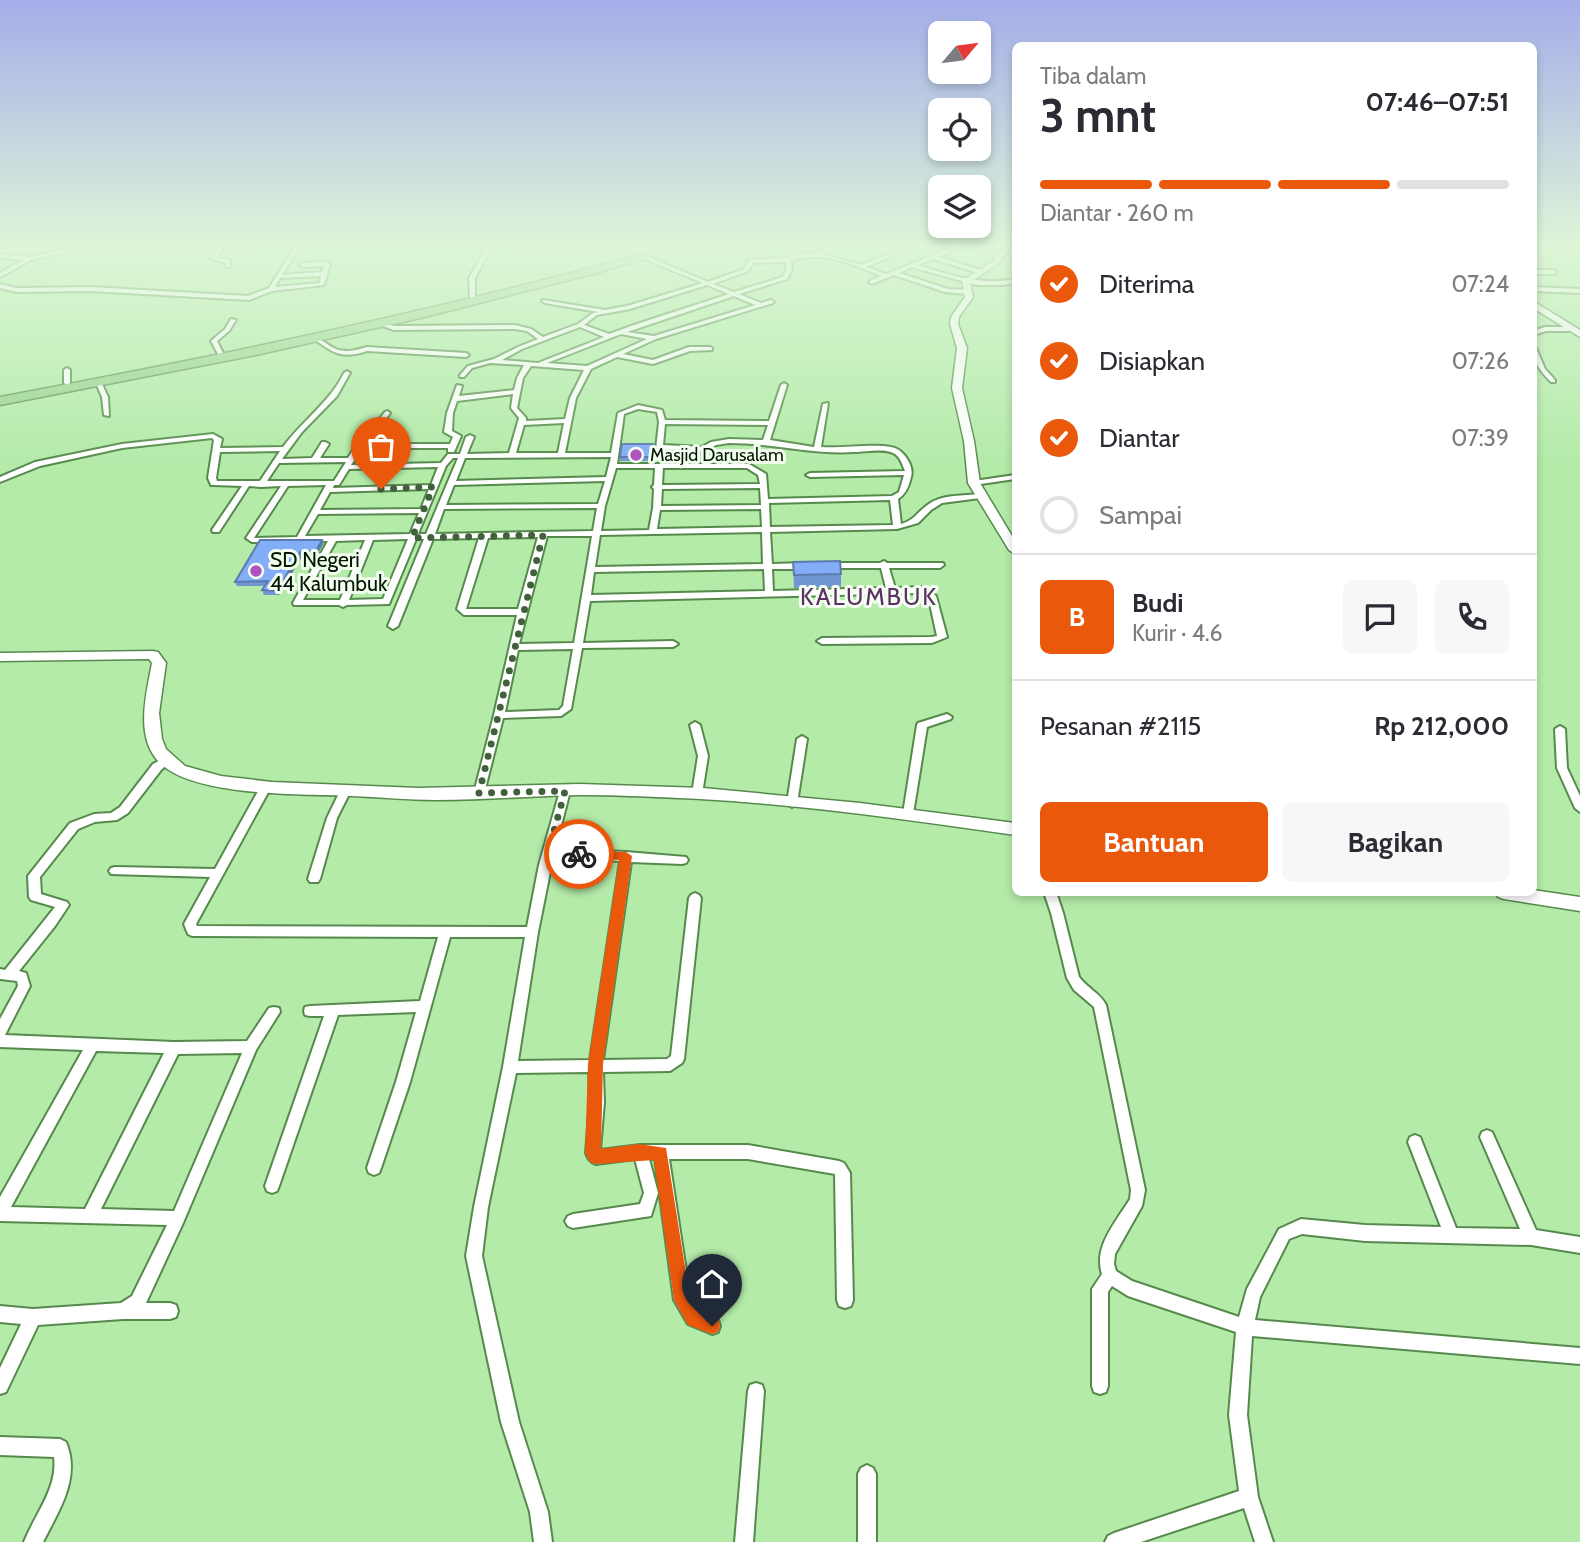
<!DOCTYPE html>
<html lang="id">
<meta charset="utf-8">
<style>
body{margin:0;font-family:Cabin,sans-serif;background:#f7f7f7;color:#2b2b33;height:100vh;display:flex;flex-direction:column;font-size:26px;white-space:nowrap}
*{box-sizing:border-box;margin:0}
p{font-size:23px;color:#7c7c81}
.icon{flex:none;width:38px;height:38px;fill:none;stroke:currentColor;stroke-width:2;stroke-linecap:round;stroke-linejoin:round}
.map{position:relative;flex:1;overflow:hidden}
.panel{position:absolute;left:1012px;top:42px;width:525px;height:854px;display:flex;flex-direction:column;background:#fff;border-radius:10px;box-shadow:0 4px 10px #0003}
.panel>*{flex:none}
.needle{width:46px;rotate:61deg}
.tools{position:absolute;left:928px;top:21px;display:grid;gap:14px}
.tools a{display:grid;place-items:center;width:63px;height:63px;border-radius:10px;background:#fff;box-shadow:0 4px 10px #0003;font-size:35px}
.pin{position:absolute;display:grid;place-items:center;width:60px;height:60px;color:#fff;margin:-72px -30px;border-radius:50% 50% 50% 0;rotate:-45deg;box-shadow:0 0 7px #0007}
.pin .icon{rotate:45deg}
.courier{position:absolute;display:grid;place-items:center;width:70px;height:70px;margin:-35px;border:5px solid #ea580c;border-radius:50%;background:#fff;color:#222;box-shadow:0 2px 9px #0007}
.overview em{font-style:normal;font-weight:700}
.overview div{display:flex;flex-direction:column-reverse}
.overview{display:flex;align-items:center;justify-content:space-between;height:119px;padding:0 28px}
h1{font-size:46px;font-weight:700;line-height:52px}
.bar{display:grid;grid-template-columns:repeat(4,1fr);gap:10px 7px;align-content:center;height:84px;padding:0 28px}
.bar i{height:9px;border-radius:5px;background:#e1e1e2}
.bar .on{background:#ea580c}
.bar p{grid-column:span 4}
.line{display:flex;align-items:center;gap:18px;padding:0 28px;border-top:2px solid #e1e1e2}
.line div{flex:1}
.round{display:grid;place-items:center;flex:none;width:74px;height:74px;border-radius:10px;background:#f7f7f7}
ol{padding:0 28px;list-style:none}
li{display:flex;align-items:center;gap:21px;height:77px}
li p{margin-inline-start:auto}
li .icon{padding:7px;border-radius:50%;background:#ea580c;color:#fff;stroke-width:4}
li:last-child{color:#7c7c81}
li i{width:38px;height:38px;border:4px solid #e1e1e2;border-radius:50%}
.primary-button{display:flex;gap:14px;margin-top:auto;padding:14px 28px}
.primary-button a{flex:1;height:80px;border-radius:10px;background:#ea580c;color:#fff;font-size:28px;font-weight:700;line-height:80px;text-align:center}
.primary-button a+a{background:#f7f7f7;color:#2b2b33}
.map>svg:first-child{display:block}
.lines{fill:none;stroke-linecap:round;stroke-linejoin:round}
.street-casing{stroke:#568a4c;stroke-width:4}
.secondary-casing{stroke:#568a4c;stroke-width:3}
.highway-casing{stroke:#64915c;stroke-width:3}
.street{fill:#fff;fill-rule:evenodd}
.secondary{fill:#fff;fill-rule:evenodd}
.highway{fill:#98d38d;fill-rule:evenodd}
.wall{fill:#7196d4}
.shaded-wall{fill:#5c7aad}
.building{fill:#83aef7;stroke:#5c7aad;stroke-width:2}
.route{fill:#ea580c}
.done{stroke:#41613c;stroke-width:7;stroke-dasharray:0 12.6}
.poi-dot{fill:#ae54c0;stroke:#f3fef1;stroke-width:2.5}
.labels{text-anchor:middle;dominant-baseline:central;stroke-width:6;stroke-linejoin:round;paint-order:stroke}
.far-poi-label{font-size:18px;fill:#031601;stroke:#f3fef1;text-anchor:start}
.poi-label{font-size:21px;fill:#031601;stroke:#f3fef1;text-anchor:start}
.quarter-label{font-size:24px;letter-spacing:2px;fill:#5c3065;stroke:#f3fef1}
</style>
<div class="map">
<svg width="1580" height="1542" viewBox="0 0 1580 1542">
<rect width="100%" height="100%" fill="#b4eba9"/>
<g class="lines">
<defs>
<g id="street">
<polygon points="80,247 89,247 31,260 0,277 0,273 23,260 0,258 0,254 29,257"/>
<polygon points="218,247 223,247 217,258 230,260 230,267 226,267 225,262 211,259"/>
<path d="M295 247H300L282 275 322 272 324 266 303 267 300 265 303 263 327 262 330 264 324 285 272 291 249 300 91 291 17 292 0 288V284L17 288 91 287 248 296 269 288ZM321 276 320 283 275 287 280 278Z"/>
<polygon points="487,247 492,247 475,278 475,297 470,298 469,278"/>
<path d="M835 247H843L823 254 861 265 908 247H914L866 267 886 274 953 247 1005 250 1007 253 957 249 938 257 984 271 982 274 933 259 917 265C951 275 980 286 1015 279V283L1002 285H976L912 267 899 273 948 289 968 290 971 292 968 294 945 292 894 275 872 284 869 282 870 281 881 276C853 265 822 249 791 261L792 270 787 279 739 294 761 303 771 300 774 302 773 303 656 339 623 354 653 360 689 347H710L712 348V350L690 351 653 364 617 357 591 369 576 398 565 453H611L618 413 638 405 662 410 665 420 769 421 781 385 784 383 787 385 770 440 814 447 823 404 828 403 821 447C840 449 883 442 897 449 906 454 914 467 911 477 909 486 906 494 898 499L901 524C914 521 918 511 929 504 943 494 963 496 980 494L984 496 980 498 942 503 931 510 918 523 897 529 770 532 772 564 804 563 808 566 804 569H772L773 591 886 588 881 568H824V564L827 563H880L884 561 887 563H943L944 565 940 568H889L895 588 922 587 936 596 947 637 932 643 822 644 817 641 822 638 931 637 937 636 929 599 920 593 590 601 583 643 673 641 678 644 673 647 582 648 571 709 561 716 503 718 484 793 479 797 474 793 494 715 517 615H464L457 609 479 538 433 539 398 626 393 629 388 626 424 539H416L389 604 347 605 343 607 339 605H294L293 603 328 541 252 542 246 538 281 486 261 487 249 486 219 532H213L212 530 242 486 214 485H211L208 478 214 440 212 438 122 448 40 466 0 482V477L35 462 122 444 213 434 222 439 220 448 283 447C302 421 330 402 344 373L347 371 350 373 337 396 302 432 282 459 312 458 322 442H325L329 444 320 458H348L356 445 360 444 385 412 387 411 390 413 368 444H450L453 437 444 432 447 413 457 385 462 386 459 396 514 390 517 378 524 365 490 363 472 368 464 377H460V375L468 366 494 359 518 347 538 339 527 331 515 329 394 330 380 325V323L395 326 515 325 531 329 543 337 578 324 593 313 598 312 545 303 542 301 543 300 605 310 627 306 703 283 642 258V256H646L708 282 744 269 749 260 787 258 799 254 814 253ZM786 262V270L783 277 734 292 713 284 748 271 753 263ZM707 285 729 294 637 324 609 334 584 325 597 315 630 309ZM734 296 755 305 654 336 627 332ZM580 327 604 337 538 363 502 360 522 349ZM621 334 647 339 587 366 547 363ZM531 366 584 370 570 398 565 419 526 421V418L517 408 523 378ZM513 394 511 408 519 418 509 453 467 454 474 437 470 435 466 437 460 454H448L441 463 351 465 363 448H448V452H454L461 436 452 431 453 413 457 401ZM638 409 657 412 659 422 656 449 702 451 703 464H617L624 414ZM564 423 558 453H516L524 425ZM665 424 768 425 763 440 729 439 711 442 702 447 663 445ZM729 443C771 443 813 455 855 452 865 452 883 448 893 453 900 456 902 464 905 471L810 473 806 475 810 477 904 475 899 492 892 496 768 499 766 474 749 464H710L709 449 716 445ZM280 451 260 481H217L216 478 220 452ZM611 457 606 477 456 481 465 458ZM453 458H458L426 534H418L446 466ZM346 462 334 481H267L279 463ZM438 467 431 485 333 488 334 485H339L349 469ZM616 468H655L654 485 652 487 654 489 653 508 649 530 601 531 605 506ZM663 468H747L758 475 760 484 662 485ZM605 481 598 504 446 505 454 485ZM326 485 297 537 254 538 288 486ZM760 488 761 505 661 506 662 489ZM429 489 421 509 320 510 330 492ZM890 500 893 525 770 527 769 503ZM597 508 593 531 435 534 444 509ZM761 509 762 527 657 529 660 510ZM419 513 410 534 305 536 318 514ZM762 532 763 564 595 567 600 535ZM547 536H592L574 643 519 644ZM538 537 518 609H466L488 538ZM408 539 383 599 349 600 373 540ZM365 540 340 600H303L336 541ZM764 569 765 591 591 595 594 572ZM573 649 563 706 559 710 505 712 518 650Z"/>
<polygon points="1533,270 1554,270 1557,272 1554,274 1533,274"/>
<polygon points="1533,287 1580,289 1580,293 1533,291"/>
<polygon points="231,319 236,320 229,331 217,341 223,353 218,354 211,341 225,329"/>
<polygon points="1545,327 1568,327 1571,329 1568,331 1546,331 1533,335 1533,331"/>
<path d="M315 338C323 339 328 346 336 349 346 353 357 350 367 347L466 353 469 355 466 357 367 351C342 359 335 354 315 340Z"/>
<path d="M1533 346 1536 348 1545 369 1555 380V382H1551C1540 371 1533 362 1533 346Z"/>
<polygon points="67,368 70,370 70,383 67,385 64,383 64,370"/>
<polygon points="97,382 101,382 108,397 109,416 104,415 102,397 96,383"/>
<polygon points="1015,475 1015,479 974,485 970,483 974,481"/>
<polygon points="947,714 952,717 951,719 927,727 913,814 912,817 904,817 903,814 917,725 918,723"/>
<polygon points="695,722 700,725 708,756 702,794 697,798 692,794 698,756 690,725"/>
<polygon points="1560,726 1565,729 1567,768 1580,796 1580,812 1575,808 1557,768 1555,729"/>
<polygon points="802,736 807,739 797,803 792,807 787,803 797,739"/>
<path d="M166 757 170 759 171 761 161 770 128 813 117 820 95 822 78 829 40 877 41 894 67 902 69 905 55 926 19 971 26 973 30 986 5 1035 174 1042 247 1041 269 1008 274 1007 279 1008 280 1012 256 1050 183 1223 146 1303H170L176 1305 178 1311 176 1317 170 1319H123L38 1325 6 1392 0 1394V1368L21 1324 0 1322V1306L33 1309 121 1303 132 1296 167 1225 0 1221V1197L83 1050 0 1047V1019L18 986 17 981 0 979V969L5 970 55 907 31 900 29 897 28 876 70 823 94 814 111 813 120 807 153 764ZM96 1051 164 1053 85 1209 11 1207ZM242 1053 174 1211 101 1209 178 1054Z"/>
<path d="M266 783 271 787 196 924 197 926 527 927 539 865 560 791 565 787 570 791 555 849 626 852 686 857 688 860 686 863 682 864 631 862 603 1060 667 1059 671 1056 689 898 691 895 695 893 699 895 701 898 684 1059 682 1063 670 1071 603 1072 604 1102 600 1150 640 1145H748L839 1161 844 1163 850 1173 853 1300 851 1306 845 1308 839 1306 837 1300 835 1174 748 1159H669L690 1297 700 1312 718 1320 720 1326 718 1332 712 1334 688 1324 674 1300 655 1159H649L658 1193 651 1216 573 1228 568 1226 565 1221 568 1216 573 1214 640 1204 644 1193 635 1159 596 1164C590 1162 588 1159 586 1153L590 1102 589 1072 516 1073 488 1207 482 1256 519 1422 548 1512 552 1542H534L530 1512 501 1422 466 1256 474 1207 503 1067 525 937H450L410 1082 381 1168 379 1173 374 1175 369 1173 367 1168 396 1082 416 1012 338 1015 279 1186 277 1191 272 1193 267 1191 265 1186 324 1016H310L305 1015 304 1011 305 1007 310 1006 420 1001 438 937 192 936 188 934 184 924 210 877 111 874 109 871 111 868 115 867 215 869 262 784ZM553 857 620 861 590 1060 518 1061 538 932Z"/>
<polygon points="346,786 351,790 337,818 320,879 318,882 310,882 308,879 327,818 342,787"/>
<path d="M1044 892H1056L1063 913 1079 977C1087 988 1100 993 1106 1005L1145 1190 1142 1206 1115 1254 1114 1264 1116 1271 1132 1281 1239 1317 1247 1289 1279 1229 1301 1219 1365 1225 1441 1227 1408 1142 1410 1137 1415 1135 1420 1137 1456 1228 1520 1229 1480 1137 1482 1132 1487 1130 1492 1132 1536 1230 1580 1237V1253L1531 1245 1365 1241 1302 1234 1289 1239 1260 1297 1255 1320 1580 1348V1364L1252 1336 1247 1415 1258 1497 1273 1542H1255L1244 1508 1141 1542H1105L1108 1536 1114 1533 1239 1491 1229 1415 1236 1332 1128 1296 1112 1286 1108 1292V1386L1106 1392 1100 1394 1094 1392 1092 1386V1289L1102 1274C1093 1247 1116 1222 1130 1199L1131 1190 1094 1007 1074 990 1067 978 1051 913Z"/>
<polygon points="756,1383 762,1385 764,1391 753,1542 735,1542 748,1391 750,1385"/>
<path d="M0 1437 60 1439 66 1442C81 1478 59 1510 43 1542H24C35 1514 58 1488 54 1457L0 1455Z"/>
<polygon points="867,1465 873,1468 876,1474 876,1542 858,1542 858,1474 861,1468"/>
</g>
<g id="secondary">
<polygon points="1002,247 1010,247 998,264 970,282 973,297 959,317 958,324 967,348 962,388 974,441 980,483 1015,541 1015,554 1009,550 968,483 964,441 952,388 957,348 950,324 951,317 965,297 962,281 993,261"/>
<polygon points="1533,301 1580,330 1580,337 1533,308"/>
<path d="M153 651 158 652 166 663 159 713 162 739 166 749 185 766 221 776 272 782 418 788 580 784 703 788 860 803 1015 823V835C910 820 805 805 700 799 659 797 619 795 578 795 531 796 483 800 436 800 407 800 379 797 351 796 303 794 197 797 161 764 134 739 146 695 152 663L149 659 0 661V653Z"/>
<polygon points="1533,890 1580,897 1580,911 1504,899 1498,897 1495,892 1533,892"/>
</g>
<path id="highway" d="M667 247H682L597 273 425 317 256 355 0 405V397C224 355 447 309 667 247Z"/>
</defs>
<use href="#street" class="street-casing"/>
<use href="#secondary" class="secondary-casing"/>
<use href="#highway" class="highway-casing"/>
<use href="#street" class="street"/>
<use href="#secondary" class="secondary"/>
<use href="#highway" class="highway"/>
</g>
<g class="wall">
<polygon points="656,452 654,461 620,461 620,457"/>
<polygon points="322,540 323,544 317,555 303,555 279,595 264,595 262,590 265,586 237,586 235,582"/>
<polygon points="793,562 841,574 841,587 794,588"/>
</g>
<g class="shaded-wall">
<polygon points="322,540 323,544 317,555 316,551"/>
<polygon points="301,551 303,555 279,595 277,591"/>
</g>
<g class="building">
<polygon points="622,444 653,444 656,448 654,457 620,457"/>
<polygon points="260,540 322,540 316,551 301,551 277,591 262,590 268,581 235,582"/>
<polygon points="840,561 841,574 794,575 793,562"/>
</g>
<linearGradient id="sky" x2="0" y2="1"><stop stop-color="#a4aee9"/><stop offset="0.53" stop-color="#ddf6d8"/><stop offset="1" stop-color="#ddf6d8" stop-opacity="0"/></linearGradient>
<rect width="1580" height="463" fill="url(#sky)"/>
<polygon class="route" points="579,850 626,852 632,856 603,1064 601,1149 639,1144 666,1148 690,1298 700,1312 718,1319 720,1326 718,1332 712,1334 688,1325 674,1300 654,1160 596,1164 590,1162 585,1153 588,1064 619,860 574,857 573,854"/>
<g class="lines">
<polyline class="done" points="381,489 433,487 412,538 543,535 479,793 565,791 548,853 579,854"/>
</g>
<g class="poi-dot">
<circle cx="636" cy="455" r="7"/>
<circle cx="256" cy="571" r="7"/>
</g>
<g class="labels">
<g class="far-poi-label">
<text x="650" y="455">Masjid Darusalam</text>
</g>
<g class="poi-label">
<text x="270" y="559">SD Negeri<tspan x="270" dy="24">44 Kalumbuk</tspan></text>
</g>
<g class="quarter-label">
<text x="869" y="596">KALUMBUK</text>
</g>
</g>
</svg>
<div class="tools">
<a><svg class="needle" viewBox="-14 -14 28 28"><path d="M0-13l5 13h-10z" fill="#e53935"/><path d="M0 13l5-13h-10z" fill="#7c7c81"/></svg></a>
<a><svg class="icon" aria-label="locate" viewBox="0 0 24 24"><circle cx="12" cy="12" r="6"/><path d="M12 2v4M12 18v4M2 12h4M18 12h4"/></svg></a>
<a><svg class="icon" aria-label="layers" viewBox="0 0 24 24"><path d="M12 4l9 5-9 5-9-5zM3 14l9 5 9-5"/></svg></a>
</div>
<div class="pin" style="left:381px;top:489px;background:#ea580c"><svg class="icon" aria-label="bag" viewBox="0 0 24 24"><path d="M5 8h14l-1 12H6zM9 8a3 3 0 0 1 6 0"/></svg></div>
<div class="pin" style="left:712px;top:1326px;background:#1f2937"><svg class="icon" aria-label="home" viewBox="0 0 24 24"><path d="M3 11l9-7 9 7M6 9v11h12V9"/></svg></div>
<div class="courier" style="left:579px;top:854px"><svg class="icon" aria-label="bike" viewBox="0 0 24 24"><circle cx="6" cy="16" r="4"/><circle cx="18" cy="16" r="4"/><path d="M6 16l4-8h5l3 8M10 8l3 8H6M13 5h3"/></svg></div>
<section class="panel">
<div class="overview"><div><h1>3 mnt</h1><p>Tiba dalam</p></div><em>07:46–07:51</em></div>
<div class="bar"><i class="on"></i><i class="on"></i><i class="on"></i><i></i><p>Diantar · 260 m</p></div>
<ol>
<li><svg class="icon" aria-label="check" viewBox="0 0 24 24"><path d="M5 12l5 5 9-10"/></svg>Diterima<p>07:24</p></li>
<li><svg class="icon" aria-label="check" viewBox="0 0 24 24"><path d="M5 12l5 5 9-10"/></svg>Disiapkan<p>07:26</p></li>
<li><svg class="icon" aria-label="check" viewBox="0 0 24 24"><path d="M5 12l5 5 9-10"/></svg>Diantar<p>07:39</p></li>
<li><i></i>Sampai</li>
</ol>
<div class="line" style="height:126px"><b class="round" style="background:#ea580c;color:#fff">B</b><div><b>Budi</b><p>Kurir · 4.6</p></div><a class="round"><svg class="icon" aria-label="chat" viewBox="0 0 24 24"><path d="M4 5h16v11H9l-5 4z"/></svg></a><a class="round"><svg class="icon" aria-label="phone" viewBox="0 0 24 24"><path d="M5 4h4l2 5-3 2q2 4 5 5l2-3 5 2v4C11 20 4 13 5 4z"/></svg></a></div>
<div class="line" style="height:91px"><div>Pesanan #2115</div><b>Rp 212,000</b></div>
<div class="primary-button"><a>Bantuan</a><a>Bagikan</a></div>
</section>
</div>
